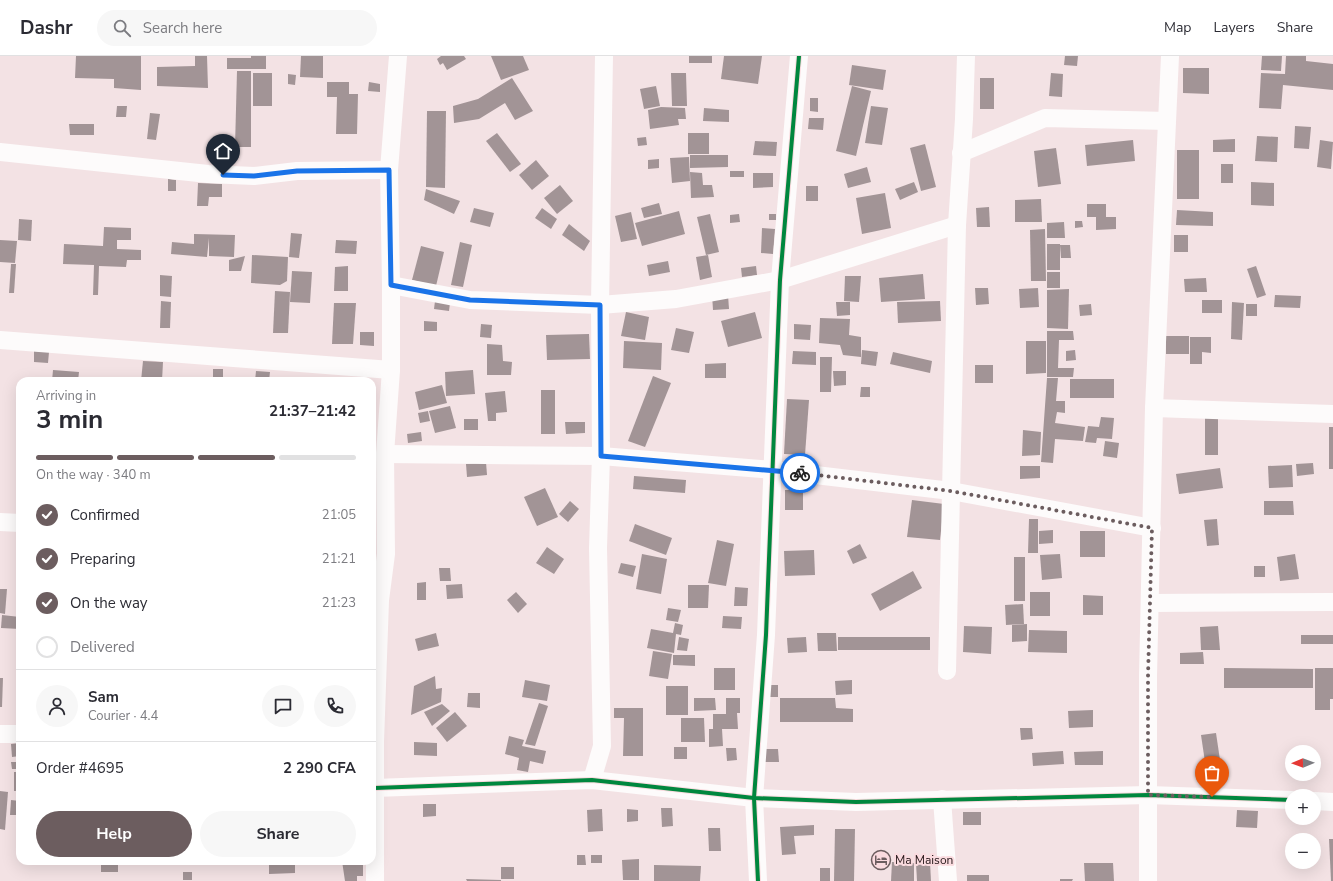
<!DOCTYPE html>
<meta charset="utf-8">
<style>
body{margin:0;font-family:"Nunito Sans",sans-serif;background:#f7f7f7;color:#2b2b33;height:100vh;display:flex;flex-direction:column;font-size:15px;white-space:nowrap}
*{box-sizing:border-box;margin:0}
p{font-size:13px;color:#7c7c81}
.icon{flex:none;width:22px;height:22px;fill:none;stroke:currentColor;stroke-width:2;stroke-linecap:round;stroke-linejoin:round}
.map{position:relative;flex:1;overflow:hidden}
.sheet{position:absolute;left:16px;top:321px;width:360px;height:488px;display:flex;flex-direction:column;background:#fff;border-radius:12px;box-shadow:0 4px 16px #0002}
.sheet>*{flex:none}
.needle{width:26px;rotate:269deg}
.controls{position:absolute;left:1285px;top:689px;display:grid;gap:8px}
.controls a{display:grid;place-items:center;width:36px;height:36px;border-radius:50%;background:#fff;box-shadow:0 4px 16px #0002;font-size:20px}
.pin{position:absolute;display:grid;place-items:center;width:34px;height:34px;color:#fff;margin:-41px -17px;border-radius:50% 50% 50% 0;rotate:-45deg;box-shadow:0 0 4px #0007}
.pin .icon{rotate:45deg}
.courier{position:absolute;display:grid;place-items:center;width:40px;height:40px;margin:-20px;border:3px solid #1a73e8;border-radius:50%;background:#fff;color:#222;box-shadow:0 1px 5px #0007}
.overview em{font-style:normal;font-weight:700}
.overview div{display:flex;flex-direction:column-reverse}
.overview{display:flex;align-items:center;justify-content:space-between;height:68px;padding:0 20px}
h1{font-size:26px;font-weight:700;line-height:30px}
.bar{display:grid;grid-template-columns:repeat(4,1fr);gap:6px 4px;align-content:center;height:48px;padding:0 20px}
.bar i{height:5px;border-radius:3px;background:#e1e1e2}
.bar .selected{background:#6c5d5f}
.bar p{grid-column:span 4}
.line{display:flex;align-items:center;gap:10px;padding:0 20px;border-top:1px solid #e1e1e2}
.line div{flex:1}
.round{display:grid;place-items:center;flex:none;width:42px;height:42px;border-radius:21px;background:#f7f7f7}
ol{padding:0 20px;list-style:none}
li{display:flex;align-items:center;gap:12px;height:44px}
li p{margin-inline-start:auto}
li .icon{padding:4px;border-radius:50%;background:#6c5d5f;color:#fff;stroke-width:4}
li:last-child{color:#7c7c81}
li i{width:22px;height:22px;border:2px solid #e1e1e2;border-radius:50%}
.button{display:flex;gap:8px;margin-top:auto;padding:8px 20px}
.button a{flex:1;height:46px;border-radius:24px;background:#6c5d5f;color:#fff;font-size:16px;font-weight:700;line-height:46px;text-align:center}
.button a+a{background:#f7f7f7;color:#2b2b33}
header{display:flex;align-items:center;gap:24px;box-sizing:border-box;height:56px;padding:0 20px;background:#fff;border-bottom:1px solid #e1e1e2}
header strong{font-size:19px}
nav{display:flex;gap:22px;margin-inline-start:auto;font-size:14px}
.search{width:280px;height:36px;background:#f7f7f7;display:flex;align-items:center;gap:10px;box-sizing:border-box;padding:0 14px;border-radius:22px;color:#7c7c81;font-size:15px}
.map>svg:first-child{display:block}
.building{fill:#a29496}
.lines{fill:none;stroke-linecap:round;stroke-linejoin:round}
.street{stroke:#fdfbfb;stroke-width:18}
.cycleway-casing{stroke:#fadbdf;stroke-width:6}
.cycleway{stroke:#00873e;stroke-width:4}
.done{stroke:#6c5d5f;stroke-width:4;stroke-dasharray:0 7.2}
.route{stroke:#1a73e8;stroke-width:5}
.labels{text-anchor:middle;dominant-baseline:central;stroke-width:4;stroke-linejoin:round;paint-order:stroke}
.poi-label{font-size:12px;fill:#241618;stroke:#fadbdf;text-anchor:start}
</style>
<header>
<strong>Dashr</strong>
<div class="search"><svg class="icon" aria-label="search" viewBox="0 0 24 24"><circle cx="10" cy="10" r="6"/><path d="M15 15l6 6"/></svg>Search here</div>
<nav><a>Map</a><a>Layers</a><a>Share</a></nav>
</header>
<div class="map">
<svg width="1333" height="825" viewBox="0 0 1333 825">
<rect width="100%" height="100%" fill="#f3e2e4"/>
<g class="building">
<polygon points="76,0 141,0 141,34 114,32 114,23 75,22"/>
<polygon points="195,0 207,0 208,32 157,30 157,11 195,10"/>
<polygon points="251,0 266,0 266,13 227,13 227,2 251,2"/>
<polygon points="301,0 323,0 323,22 300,21"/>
<polygon points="441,0 464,0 466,3 447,14 443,7 440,9 437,3"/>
<polygon points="491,0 523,0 529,14 501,24"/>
<rect x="689" y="0" width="23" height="7"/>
<polygon points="724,0 762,0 758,28 721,23"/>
<polygon points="1065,0 1078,0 1077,10 1064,9"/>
<polygon points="1262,0 1282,0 1281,15 1261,14"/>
<polygon points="1286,0 1306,0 1306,5 1333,8 1333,34 1283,29 1281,53 1259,52 1261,17 1285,18"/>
<polygon points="852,9 886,14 883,34 849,29"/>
<polygon points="1183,12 1209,12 1209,38 1183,37"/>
<polygon points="237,15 251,15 251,91 235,91"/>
<rect x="253" y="17" width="19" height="33"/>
<polygon points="671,17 686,17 687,50 672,50"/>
<polygon points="1051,17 1063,18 1062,41 1049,40"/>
<polygon points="288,18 296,19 295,29 288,28"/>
<polygon points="512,22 533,55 515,64 505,47 479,63 454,67 453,50 478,43"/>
<rect x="980" y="22" width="14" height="31"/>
<polygon points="327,26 349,26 349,38 358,38 357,78 336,78 337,41 327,41"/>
<polygon points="369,26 380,28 380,36 368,35"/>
<polygon points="656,30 660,50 644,53 640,33"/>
<polygon points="852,30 871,35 856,100 836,95"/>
<polygon points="810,42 818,42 818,56 810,55"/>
<polygon points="117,50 127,50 126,61 116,61"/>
<polygon points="871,50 888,52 882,89 865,87"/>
<polygon points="661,51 685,52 686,63 678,63 679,69 650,73 648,54"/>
<polygon points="704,52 729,54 729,66 703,65"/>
<polygon points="427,55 446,55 445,132 426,131"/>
<polygon points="150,57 160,58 156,84 147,83"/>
<polygon points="809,62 824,62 823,74 808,73"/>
<polygon points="69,68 94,68 94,79 70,79"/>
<polygon points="1295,70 1311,71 1309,93 1294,92"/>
<polygon points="497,77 521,108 510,116 486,85"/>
<rect x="688" y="77" width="21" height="21"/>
<polygon points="1257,80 1278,81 1277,106 1255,105"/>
<polygon points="646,81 647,89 638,90 637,82"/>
<polygon points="1235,83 1235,96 1213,96 1213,84"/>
<polygon points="1133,84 1135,105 1087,110 1085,89"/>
<polygon points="1320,84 1333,86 1331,113 1317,111"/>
<polygon points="755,85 777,86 776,100 753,99"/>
<polygon points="925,88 936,131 921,135 910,92"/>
<polygon points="1056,92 1061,128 1038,131 1034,95"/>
<rect x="1177" y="94" width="22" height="49"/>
<polygon points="690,99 728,99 728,111 690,112"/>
<polygon points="689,101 690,125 672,127 670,102"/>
<polygon points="659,103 659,112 648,113 648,104"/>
<polygon points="536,104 549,120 532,134 519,119"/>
<rect x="1221" y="108" width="12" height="19"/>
<polygon points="867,111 871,126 848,132 844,118"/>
<rect x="730" y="115" width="14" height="6"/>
<polygon points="690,116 702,117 703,129 712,129 714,141 691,142"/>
<polygon points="753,117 773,117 773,131 753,132"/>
<polygon points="168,123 176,124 176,135 168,135"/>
<polygon points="914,126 918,136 900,144 895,133"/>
<polygon points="1251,126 1274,127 1274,150 1251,149"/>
<polygon points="198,127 222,128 222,141 209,141 208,150 197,150"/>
<polygon points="560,129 573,145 557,158 544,142"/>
<rect x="806" y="130" width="12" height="15"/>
<polygon points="426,133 460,145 454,158 424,144"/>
<polygon points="885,137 891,172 862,178 856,142"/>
<polygon points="1041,143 1042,166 1015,166 1015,144"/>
<polygon points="659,147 662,158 644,162 641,152"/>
<polygon points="1087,148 1106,148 1106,161 1116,161 1116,173 1096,174 1096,161 1087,161"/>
<polygon points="989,151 990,171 977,171 976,152"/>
<polygon points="474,152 494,157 490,171 470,166"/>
<polygon points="542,152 557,163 551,173 535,162"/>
<polygon points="1177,154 1213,156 1213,170 1176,169"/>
<polygon points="679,155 685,178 642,190 635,167"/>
<polygon points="631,156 637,183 621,186 615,160"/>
<polygon points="710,158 719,196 706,199 697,161"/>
<polygon points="739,158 740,166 730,167 730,159"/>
<rect x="769" y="158" width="7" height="6"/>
<polygon points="19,163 32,164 31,185 18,184"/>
<polygon points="1075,165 1082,165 1083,171 1075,172"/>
<polygon points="1064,166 1065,182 1047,182 1047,167"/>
<polygon points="569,168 590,185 584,195 562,179"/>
<polygon points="104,171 131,172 131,184 117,184 117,193 141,194 141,204 127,204 126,211 99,210 98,239 93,239 94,209 63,208 64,188 103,190"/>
<polygon points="762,172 775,173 773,198 761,197"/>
<polygon points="1045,173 1046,225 1031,225 1030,174"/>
<polygon points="291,177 302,178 299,202 289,201"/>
<polygon points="194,178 235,179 234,201 209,200 209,182 207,201 171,198 172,186 194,188"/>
<rect x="1174" y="179" width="14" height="17"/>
<polygon points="0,184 17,185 15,207 0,206"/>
<polygon points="336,184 357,185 356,198 335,197"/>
<polygon points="460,186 472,189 463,231 451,229"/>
<rect x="1047" y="188" width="13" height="26"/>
<polygon points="1060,189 1070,189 1071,202 1061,202"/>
<polygon points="421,190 444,196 436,230 412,224"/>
<polygon points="252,199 288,201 287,225 280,229 251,227"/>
<polygon points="708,199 712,221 700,224 696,201"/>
<polygon points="245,200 241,215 229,215 229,204"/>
<polygon points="668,205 670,216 649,220 647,209"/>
<polygon points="11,208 16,208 14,237 9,237"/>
<polygon points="348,210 348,235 334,235 335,211"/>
<polygon points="756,210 757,219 742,221 741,212"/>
<polygon points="1256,210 1266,239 1257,242 1247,213"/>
<polygon points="292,215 312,216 310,247 290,246"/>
<rect x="1047" y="216" width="13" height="16"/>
<polygon points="923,218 925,243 881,246 879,222"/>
<polygon points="160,219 172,220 171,241 160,240"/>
<polygon points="845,220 861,220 859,246 844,245"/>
<polygon points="1206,222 1207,236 1185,236 1184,223"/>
<polygon points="975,232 988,232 989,248 976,249"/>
<polygon points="1038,232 1039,251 1020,252 1019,233"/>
<polygon points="1069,233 1068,273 1047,272 1047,234"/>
<polygon points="275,235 290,236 288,277 273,277"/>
<polygon points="712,239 728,239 729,253 713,254"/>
<polygon points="1275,239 1301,240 1300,252 1274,251"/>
<rect x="1202" y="244" width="20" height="13"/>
<polygon points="161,245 171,246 170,272 160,272"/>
<polygon points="435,245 450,247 449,255 434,253"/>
<polygon points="940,245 941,265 898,267 897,246"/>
<polygon points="836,246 850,246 850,259 837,260"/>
<polygon points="1232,246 1244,247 1242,284 1231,283"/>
<polygon points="334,247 356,247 353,288 332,288"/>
<polygon points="1091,248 1092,259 1080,260 1079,249"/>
<rect x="1246" y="248" width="11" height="12"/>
<polygon points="626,256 649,261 645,284 621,280"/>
<polygon points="755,256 762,282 728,291 721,265"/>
<polygon points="820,262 850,263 849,279 861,281 861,301 843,299 840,289 819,287"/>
<polygon points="424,265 437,266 437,275 424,275"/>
<polygon points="481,268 492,269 491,282 480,281"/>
<polygon points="794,268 811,269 810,284 794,283"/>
<polygon points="676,272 694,276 689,297 671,294"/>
<polygon points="1047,275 1073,275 1074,284 1059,284 1058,312 1074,312 1073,321 1047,321"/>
<polygon points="360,276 374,276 374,290 360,289"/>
<polygon points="589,278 590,303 547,304 546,279"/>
<rect x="1166" y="280" width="23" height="18"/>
<polygon points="1190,281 1211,281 1211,297 1202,296 1202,308 1190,308"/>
<polygon points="624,285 662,287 661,314 623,312"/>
<polygon points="1026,285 1046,285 1046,317 1026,318"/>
<polygon points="487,288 502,289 503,305 512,306 511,319 487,319"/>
<polygon points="862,294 878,296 876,310 861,308"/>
<polygon points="1075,294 1076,304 1066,305 1066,295"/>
<polygon points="34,295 49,296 48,307 34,306"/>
<polygon points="793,295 816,296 816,309 792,308"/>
<polygon points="893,296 932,305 930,317 890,308"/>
<polygon points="820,301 832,301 831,336 820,336"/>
<polygon points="143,305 163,306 162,325 141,325"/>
<polygon points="726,307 726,322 705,322 705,308"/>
<rect x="975" y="309" width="18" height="18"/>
<rect x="213" y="313" width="10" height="12"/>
<polygon points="53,314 79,316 78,325 52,325"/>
<polygon points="473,314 475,338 446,340 445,316"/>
<polygon points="256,315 270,316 269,325 255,325"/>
<polygon points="833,315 846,315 846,329 834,330"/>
<polygon points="653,320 671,327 645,391 628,385"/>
<polygon points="1047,322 1058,322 1056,345 1065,345 1065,357 1057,356 1055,367 1085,371 1083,385 1055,383 1053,407 1041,406"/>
<rect x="1070" y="323" width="44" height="19"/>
<polygon points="442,329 447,347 419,354 415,336"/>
<polygon points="861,331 870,331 870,341 860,341"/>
<rect x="541" y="334" width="14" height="44"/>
<polygon points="505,335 507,356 496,357 496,365 488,365 485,337"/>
<polygon points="787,343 809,344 805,399 784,398"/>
<polygon points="450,350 456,372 435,377 429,355"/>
<polygon points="428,355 430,365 420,367 418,357"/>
<polygon points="1101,361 1114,362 1112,383 1097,382 1096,387 1085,386 1088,370 1099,371"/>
<rect x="1205" y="362" width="13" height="37"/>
<rect x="464" y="363" width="14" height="11"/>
<polygon points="565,366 585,366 585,377 566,378"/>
<rect x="1329" y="371" width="4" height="42"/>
<polygon points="1023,374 1041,376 1040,399 1022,400"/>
<polygon points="421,376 422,385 408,387 407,378"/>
<polygon points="1105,385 1119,387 1117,402 1103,400"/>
<polygon points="486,406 487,419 467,421 466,408"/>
<polygon points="1313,407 1314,418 1297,420 1296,408"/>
<polygon points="1292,409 1293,431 1269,432 1268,410"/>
<polygon points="1020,410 1040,410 1040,422 1020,423"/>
<polygon points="1220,412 1223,432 1179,438 1176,418"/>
<polygon points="634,420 686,424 685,437 633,433"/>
<polygon points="545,432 558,461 537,470 524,441"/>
<rect x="785" y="434" width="18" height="20"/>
<polygon points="912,444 944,448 940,484 907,481"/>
<polygon points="570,445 579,453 568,466 559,458"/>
<polygon points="1264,445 1293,445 1294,459 1264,459"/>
<polygon points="1029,463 1038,463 1038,497 1028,497"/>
<polygon points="1217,463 1219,489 1207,490 1204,464"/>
<polygon points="635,468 672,482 666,499 629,485"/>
<polygon points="1053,474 1053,487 1039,488 1039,475"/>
<rect x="1080" y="475" width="25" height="26"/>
<polygon points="717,484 734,488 726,530 708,527"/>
<polygon points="860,488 867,502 853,508 847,495"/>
<polygon points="547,491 564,503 554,518 536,507"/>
<polygon points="814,494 815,519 785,520 784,495"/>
<polygon points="642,498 667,503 661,538 636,533"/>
<polygon points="1060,498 1062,522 1042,524 1040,499"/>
<polygon points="1295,498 1299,523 1280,525 1277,501"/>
<rect x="1014" y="501" width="11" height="44"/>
<polygon points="621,507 636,510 633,521 618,517"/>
<rect x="1254" y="510" width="11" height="11"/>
<polygon points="439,512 450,512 451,525 440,525"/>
<polygon points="913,515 922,532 880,555 871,538"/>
<polygon points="426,526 426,544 417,544 417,527"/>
<polygon points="462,528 463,542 447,543 446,529"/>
<polygon points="688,529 709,529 708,552 688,552"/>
<polygon points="735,531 748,532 747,550 734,550"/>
<polygon points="0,533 7,533 5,558 0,557"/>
<polygon points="516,536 527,548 518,557 507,544"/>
<rect x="1030" y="536" width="20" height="24"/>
<polygon points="1083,539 1103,540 1103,559 1083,559"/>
<polygon points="1023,548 1024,568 1006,569 1005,549"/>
<polygon points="668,552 681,554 678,566 666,564"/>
<polygon points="2,559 20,561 20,573 1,572"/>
<polygon points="723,560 742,561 741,573 722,572"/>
<polygon points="675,567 683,569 681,579 676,578 674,597 647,592 651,573 673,577"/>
<polygon points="1027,568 1027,585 1012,586 1012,569"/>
<polygon points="964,570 992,571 991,598 963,596"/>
<polygon points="1218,570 1220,594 1201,594 1200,571"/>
<polygon points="1029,574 1067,575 1067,597 1028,596"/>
<polygon points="436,577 439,590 418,595 415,583"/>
<polygon points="817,577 836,577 837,595 818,595"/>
<rect x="1301" y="579" width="32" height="9"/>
<polygon points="679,581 689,583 687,595 677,594"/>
<polygon points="806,581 807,596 788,597 787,582"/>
<rect x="838" y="581" width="92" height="13"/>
<polygon points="653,595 672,598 668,623 649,620"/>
<polygon points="1203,596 1204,608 1180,608 1180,597"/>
<polygon points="673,599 695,599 695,610 673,609"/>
<polygon points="19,605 20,605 20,639 17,639"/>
<rect x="714" y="612" width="21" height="22"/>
<polygon points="1224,612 1313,613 1313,632 1224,632"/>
<polygon points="1315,612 1333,612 1333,643 1330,643 1330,654 1315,654"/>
<polygon points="435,620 436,633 442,632 441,646 411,659 414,630"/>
<polygon points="0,622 3,622 2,651 0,651"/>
<polygon points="525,624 550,629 547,645 522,641"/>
<polygon points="852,624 852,638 836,639 835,625"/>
<rect x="769" y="629" width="9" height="12"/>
<rect x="666" y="630" width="22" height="29"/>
<polygon points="468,637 480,637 480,652 467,651"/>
<polygon points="694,642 715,642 716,654 694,655"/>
<polygon points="726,642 740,642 740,657 737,657 738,673 722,673 723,690 709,691 709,673 713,673 713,658 726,658"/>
<polygon points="780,642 835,642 836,652 853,653 853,666 780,666"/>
<polygon points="539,647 548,650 535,690 525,688"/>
<polygon points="442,648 450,655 432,670 424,656"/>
<polygon points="614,652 643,652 643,700 623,700 624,662 614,662"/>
<polygon points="1093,654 1093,671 1069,672 1068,655"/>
<polygon points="455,656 467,670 447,686 436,672"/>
<polygon points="681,662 704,662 705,686 681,686"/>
<polygon points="1020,672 1032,672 1033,683 1021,684"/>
<polygon points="1216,677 1220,704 1205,706 1201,679"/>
<polygon points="509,680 524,684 522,690 546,695 543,708 530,705 528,716 517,714 519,702 505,698"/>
<polygon points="414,686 437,687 437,700 414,699"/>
<polygon points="20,687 20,700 12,701 11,688"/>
<rect x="674" y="691" width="13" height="12"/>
<polygon points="726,692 736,692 737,704 727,705"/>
<polygon points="763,693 778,693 779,706 764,706"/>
<polygon points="1063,695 1064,708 1033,710 1032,697"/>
<polygon points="1103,695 1103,709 1075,709 1074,696"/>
<polygon points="11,706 20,706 20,713 12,713"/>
<rect x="14" y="716" width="6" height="19"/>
<polygon points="0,735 8,736 5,774 0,773"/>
<polygon points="11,744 20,745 20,759 10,759"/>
<polygon points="423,748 436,748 436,760 423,761"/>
<polygon points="661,752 672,752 673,770 662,771"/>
<polygon points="602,753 603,775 588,776 587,754"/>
<polygon points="627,753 638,754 638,765 627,766"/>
<polygon points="1237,754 1258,755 1257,772 1236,771"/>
<rect x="963" y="756" width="18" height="13"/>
<polygon points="814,769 814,779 794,780 796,798 782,799 780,771"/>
<polygon points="708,772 720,772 721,795 709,795"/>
<polygon points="835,773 855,773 854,825 834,825"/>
<polygon points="1329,783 1333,783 1333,825 1331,825"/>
<polygon points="577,799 585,799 586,809 577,809"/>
<rect x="591" y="799" width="11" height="8"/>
<polygon points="639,803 639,824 623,824 622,804"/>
<rect x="101" y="805" width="17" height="11"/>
<polygon points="269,805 295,805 295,817 269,818"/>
<polygon points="342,805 353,805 354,809 363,809 363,820 357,820 357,825 345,825"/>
<polygon points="892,806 914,807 914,825 891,825"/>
<polygon points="930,806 931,825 917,825 916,807"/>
<polygon points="1084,807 1113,807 1114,825 1085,825"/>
<polygon points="654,809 701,810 700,825 654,825"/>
<rect x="501" y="811" width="13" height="12"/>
<rect x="820" y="812" width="10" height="13"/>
<rect x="183" y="816" width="9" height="8"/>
<rect x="967" y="819" width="22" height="6"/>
<polygon points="466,823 501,824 501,825 467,825"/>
<polygon points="1060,823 1073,823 1072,825 1060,825"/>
</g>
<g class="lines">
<g class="street">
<polyline points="0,96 208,118 254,120 297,115 389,114"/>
<polyline points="961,97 1045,62 1167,65"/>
<polyline points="391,229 470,244 600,249 676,243 780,224 957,169"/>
<polyline points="0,284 391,314"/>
<polyline points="1154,352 1333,358"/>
<polyline points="385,398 601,400 773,414 951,435 1152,472"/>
<polyline points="0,466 20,467"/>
<polyline points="1150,547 1333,546"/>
<polyline points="947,615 957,169 964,63 966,0"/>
<polyline points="0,678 20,678"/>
<polyline points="592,724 602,690 598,492 601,400 600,249 604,0"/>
<polyline points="375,732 592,724 754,742 856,746 1148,739 1292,744"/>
<polyline points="942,743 948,825"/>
<polyline points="1314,745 1333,746"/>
<polyline points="375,825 375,686 380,544 386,498 385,398 391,314 391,229 389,114 398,0"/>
<polyline points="758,825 754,742 766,579 780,224 799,0"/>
<polyline points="1148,825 1148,620 1154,352 1170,0"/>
</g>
<defs>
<g id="cycleway">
<polyline points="375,732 592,724 754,742 856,746 1148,739 1292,744"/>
<polyline points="758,825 754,742 766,579 780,224 799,0"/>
</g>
</defs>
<use href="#cycleway" class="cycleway-casing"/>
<use href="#cycleway" class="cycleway"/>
</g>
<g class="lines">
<polyline class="done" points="800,417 951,435 1152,472 1148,620 1148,739 1212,741"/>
<polyline class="route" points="223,119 254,120 297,115 389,114 391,229 470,244 600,249 601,400 800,417"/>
</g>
<defs>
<symbol id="hotel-ring" viewBox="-11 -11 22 22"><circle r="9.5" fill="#fadbdf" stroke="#6c5d5f" stroke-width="1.5"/><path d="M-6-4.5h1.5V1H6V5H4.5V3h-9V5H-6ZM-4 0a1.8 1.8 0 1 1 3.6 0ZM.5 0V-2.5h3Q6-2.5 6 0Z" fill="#6c5d5f"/></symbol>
</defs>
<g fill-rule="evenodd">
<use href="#hotel-ring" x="870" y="793" width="22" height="22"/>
</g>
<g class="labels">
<g class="poi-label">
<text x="895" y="804">Ma Maison</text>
</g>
</g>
</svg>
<div class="controls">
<a><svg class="needle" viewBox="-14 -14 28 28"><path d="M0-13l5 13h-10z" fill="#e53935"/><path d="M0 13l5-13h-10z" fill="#7c7c81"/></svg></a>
<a>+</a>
<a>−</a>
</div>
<div class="pin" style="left:1212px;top:741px;background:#ea580c"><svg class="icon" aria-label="bag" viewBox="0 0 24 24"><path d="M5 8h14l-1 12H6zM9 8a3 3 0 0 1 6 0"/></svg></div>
<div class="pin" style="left:223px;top:119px;background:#1f2937"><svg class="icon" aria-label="home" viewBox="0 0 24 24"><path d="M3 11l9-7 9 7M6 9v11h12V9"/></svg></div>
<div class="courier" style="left:800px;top:417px"><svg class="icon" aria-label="bike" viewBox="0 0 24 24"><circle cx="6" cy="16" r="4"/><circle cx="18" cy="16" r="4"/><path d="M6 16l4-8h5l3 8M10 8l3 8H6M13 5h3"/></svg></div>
<section class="sheet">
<div class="overview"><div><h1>3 min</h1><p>Arriving in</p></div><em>21:37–21:42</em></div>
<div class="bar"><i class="selected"></i><i class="selected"></i><i class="selected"></i><i></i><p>On the way · 340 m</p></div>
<ol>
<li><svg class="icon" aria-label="check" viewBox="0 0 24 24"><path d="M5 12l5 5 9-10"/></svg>Confirmed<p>21:05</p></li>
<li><svg class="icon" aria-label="check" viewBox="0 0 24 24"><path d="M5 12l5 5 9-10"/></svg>Preparing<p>21:21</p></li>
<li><svg class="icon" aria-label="check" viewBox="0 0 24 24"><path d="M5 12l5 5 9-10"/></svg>On the way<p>21:23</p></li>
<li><i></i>Delivered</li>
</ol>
<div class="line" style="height:72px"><a class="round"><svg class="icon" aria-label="person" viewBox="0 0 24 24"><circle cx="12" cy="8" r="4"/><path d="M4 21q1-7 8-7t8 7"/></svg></a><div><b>Sam</b><p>Courier · 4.4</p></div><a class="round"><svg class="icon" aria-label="chat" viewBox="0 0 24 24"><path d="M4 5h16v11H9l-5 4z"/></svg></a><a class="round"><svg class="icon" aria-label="phone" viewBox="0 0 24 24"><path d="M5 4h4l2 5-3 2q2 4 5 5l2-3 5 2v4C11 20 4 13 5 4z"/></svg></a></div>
<div class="line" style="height:52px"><div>Order #4695</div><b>2 290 CFA</b></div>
<div class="button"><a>Help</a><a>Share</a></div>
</section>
</div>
